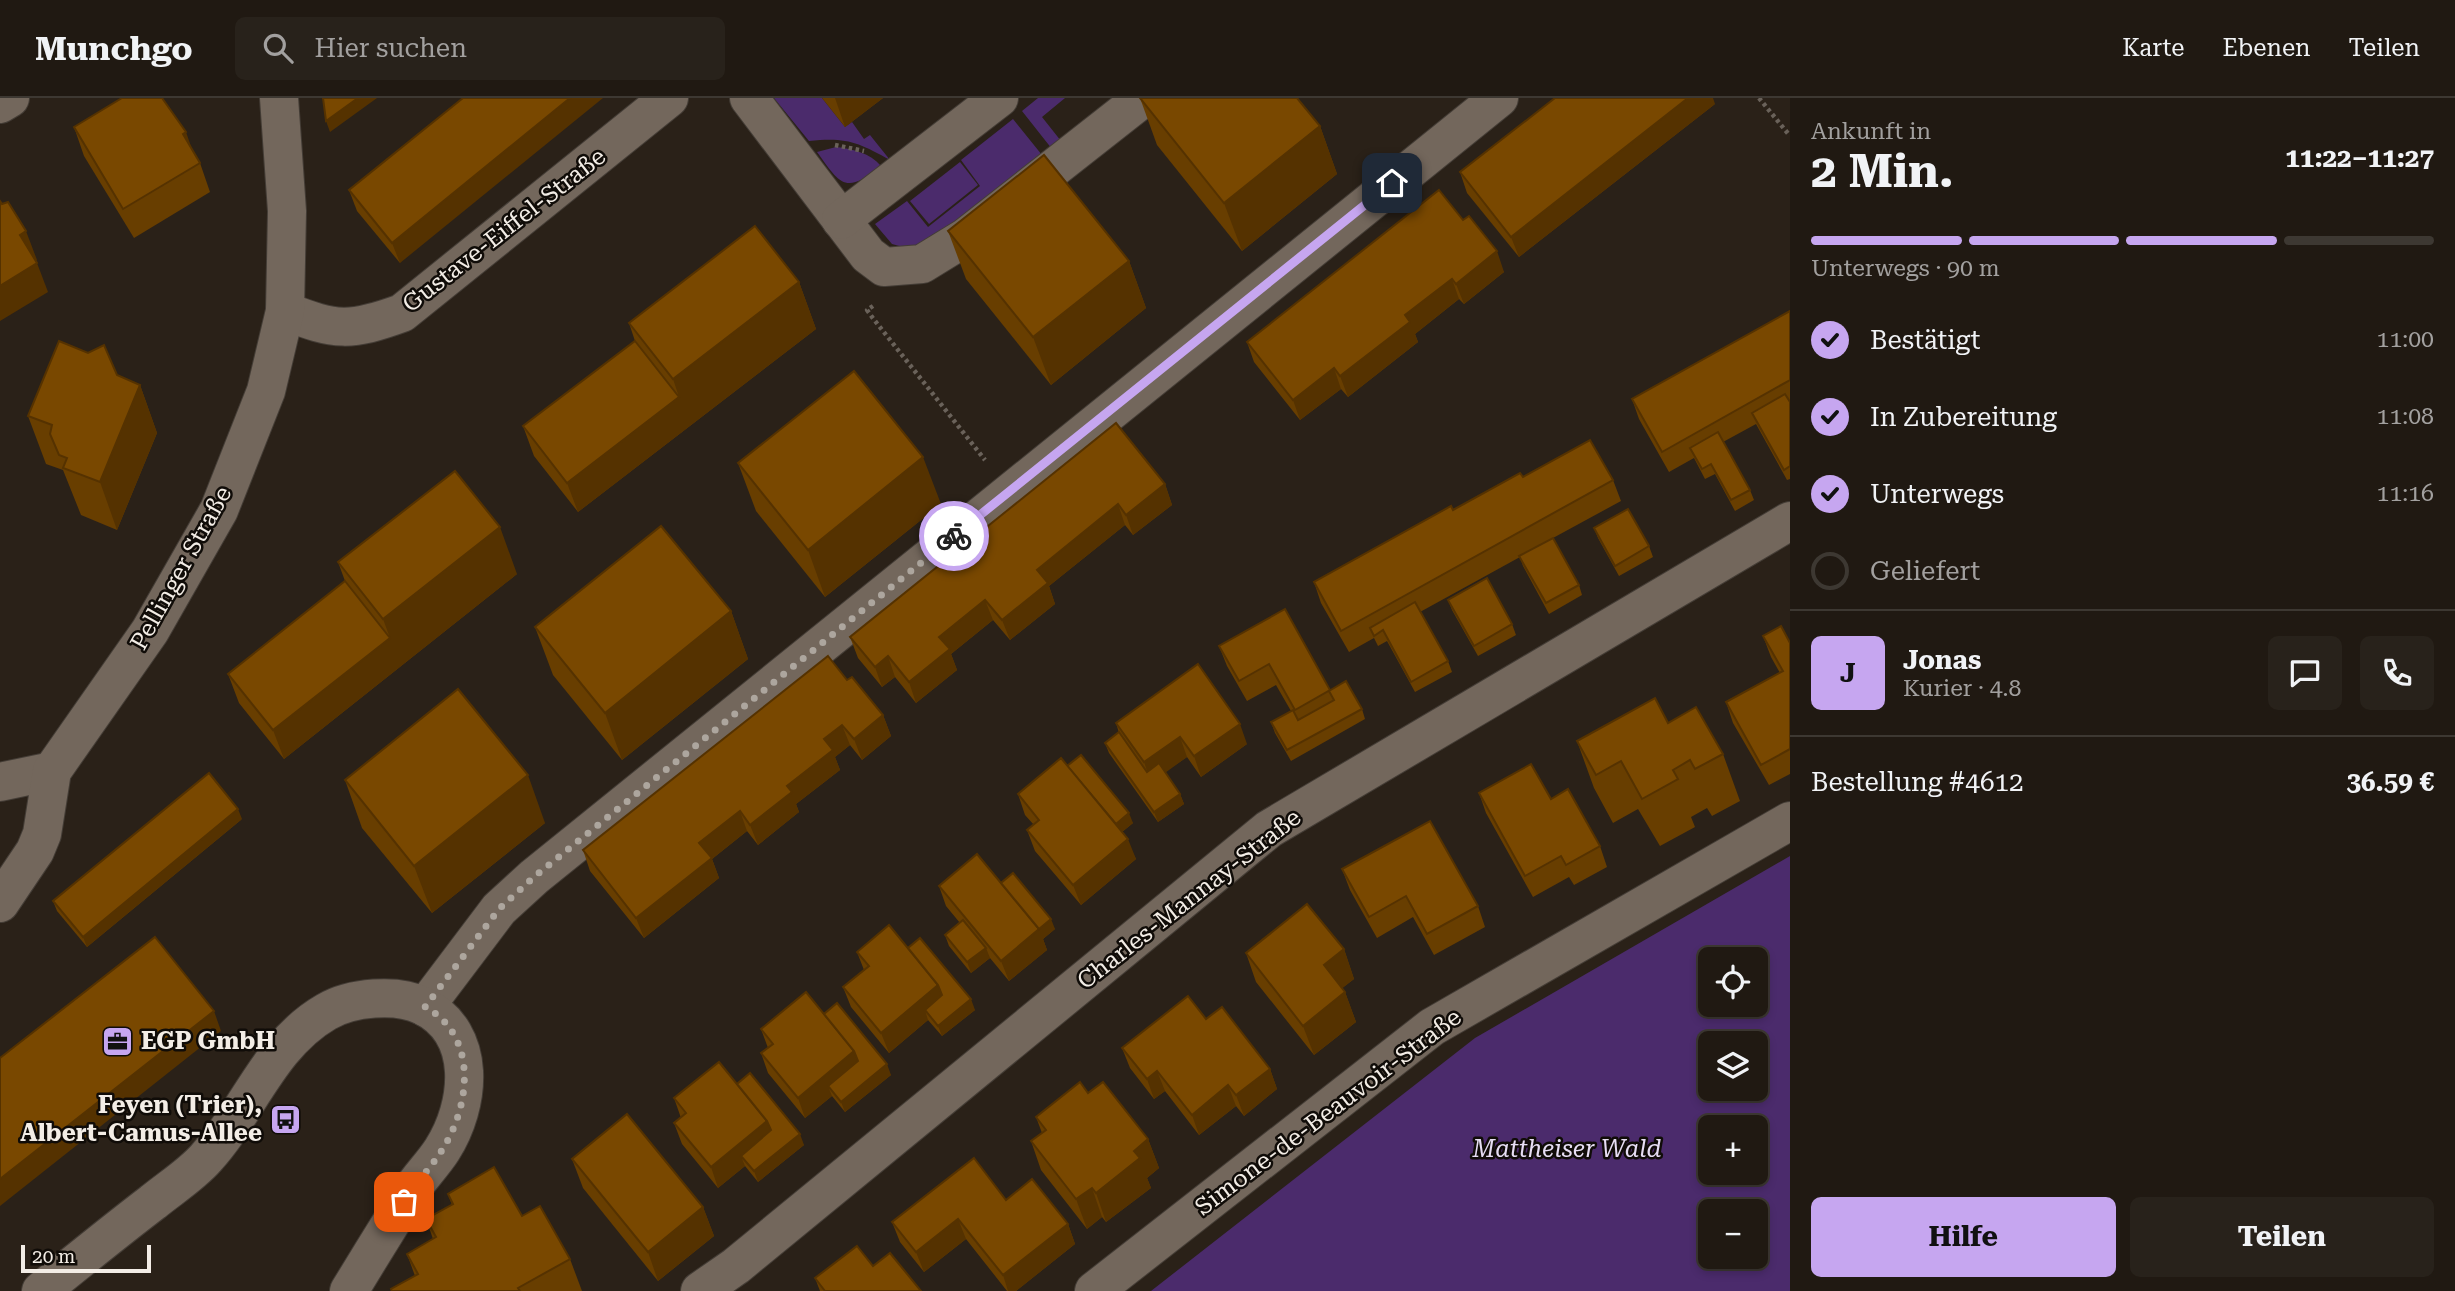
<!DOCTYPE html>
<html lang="de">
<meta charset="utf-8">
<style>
body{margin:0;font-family:"Roboto Serif",serif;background:#28221b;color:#f1f3f6;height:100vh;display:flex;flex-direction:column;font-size:26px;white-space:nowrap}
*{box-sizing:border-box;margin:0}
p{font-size:23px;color:#a2a09f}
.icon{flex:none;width:38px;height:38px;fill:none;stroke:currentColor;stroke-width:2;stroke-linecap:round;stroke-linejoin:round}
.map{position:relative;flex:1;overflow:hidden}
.side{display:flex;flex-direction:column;background:#201912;width:665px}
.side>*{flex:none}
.buttons{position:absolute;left:1698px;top:849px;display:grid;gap:14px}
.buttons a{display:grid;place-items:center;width:70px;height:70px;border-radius:10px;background:#201912;box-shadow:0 4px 10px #0003,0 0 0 2px #3d3832;font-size:35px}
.scale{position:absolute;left:21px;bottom:18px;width:130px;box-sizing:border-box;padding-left:7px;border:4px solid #f3ede6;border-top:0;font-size:19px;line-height:24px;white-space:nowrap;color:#f3ede6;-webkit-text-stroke:5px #100c08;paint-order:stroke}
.pin{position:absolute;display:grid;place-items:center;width:60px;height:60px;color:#fff;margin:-30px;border-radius:14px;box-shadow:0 4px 10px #0006}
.courier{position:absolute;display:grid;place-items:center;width:70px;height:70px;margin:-35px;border:5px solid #c6a6f0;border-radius:50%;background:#fff;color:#222;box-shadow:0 2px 9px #0007}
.headline em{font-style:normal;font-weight:700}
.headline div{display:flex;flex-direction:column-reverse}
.headline{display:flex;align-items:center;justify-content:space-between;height:119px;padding:0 21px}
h1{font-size:46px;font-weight:700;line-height:52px}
.bar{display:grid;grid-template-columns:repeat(4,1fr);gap:10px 7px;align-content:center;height:84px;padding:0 21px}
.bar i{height:9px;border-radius:5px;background:#3d3832}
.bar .active{background:#c6a6f0}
.bar p{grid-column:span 4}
.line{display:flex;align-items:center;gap:18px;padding:0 21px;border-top:2px solid #3d3832}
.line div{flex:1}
.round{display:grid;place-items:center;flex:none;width:74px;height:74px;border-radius:10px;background:#28221b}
ol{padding:0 21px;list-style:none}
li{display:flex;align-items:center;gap:21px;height:77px}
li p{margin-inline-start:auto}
li .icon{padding:7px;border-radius:50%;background:#c6a6f0;color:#111;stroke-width:4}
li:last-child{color:#a2a09f}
li i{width:38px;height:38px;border:4px solid #3d3832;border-radius:50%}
.primary-button{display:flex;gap:14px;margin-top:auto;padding:14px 21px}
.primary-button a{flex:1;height:80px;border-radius:10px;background:#c6a6f0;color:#111;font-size:28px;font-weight:700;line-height:80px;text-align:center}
.primary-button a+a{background:#28221b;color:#f1f3f6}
header{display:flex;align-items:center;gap:42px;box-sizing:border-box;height:98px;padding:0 35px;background:#201912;border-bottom:2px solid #3d3832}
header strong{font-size:33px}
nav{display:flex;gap:38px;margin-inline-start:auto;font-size:24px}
.search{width:490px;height:63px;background:#28221b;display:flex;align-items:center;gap:18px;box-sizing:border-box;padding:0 24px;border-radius:10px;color:#a2a09f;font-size:26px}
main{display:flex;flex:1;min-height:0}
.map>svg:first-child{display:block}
.green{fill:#4b2b6c;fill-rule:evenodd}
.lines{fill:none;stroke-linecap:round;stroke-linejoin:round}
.minor-casing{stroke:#443d36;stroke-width:40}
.path{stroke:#6a625a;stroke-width:4.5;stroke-dasharray:3.5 3.5;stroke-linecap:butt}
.minor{stroke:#73675c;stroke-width:38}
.wall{fill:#683e00}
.shaded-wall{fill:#553200}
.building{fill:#794800;stroke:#553200;stroke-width:2}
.done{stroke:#ada69e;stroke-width:7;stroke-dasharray:0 12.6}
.route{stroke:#c6a6f0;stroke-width:9}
.labels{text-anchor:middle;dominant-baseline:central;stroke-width:5;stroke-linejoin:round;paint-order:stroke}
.street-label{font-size:24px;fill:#f3ede6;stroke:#100c08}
.poi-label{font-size:24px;font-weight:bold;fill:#f3ede6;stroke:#100c08;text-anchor:start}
.park-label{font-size:24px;font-style:italic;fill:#e7def4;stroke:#100c08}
</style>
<header>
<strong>Munchgo</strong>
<div class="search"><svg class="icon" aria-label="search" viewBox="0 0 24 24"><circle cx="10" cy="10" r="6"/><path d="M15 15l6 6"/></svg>Hier suchen</div>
<nav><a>Karte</a><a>Ebenen</a><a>Teilen</a></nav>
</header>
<main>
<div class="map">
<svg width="1790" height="1193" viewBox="0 0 1790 1193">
<rect width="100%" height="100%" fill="#2a2118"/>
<g class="green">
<path d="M774 0H822L845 29 852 24 864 41 870 37 890 62C858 44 846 39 809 43Z"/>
<polygon points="1038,0 1065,0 1042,19 1061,43 1052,51 1022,13"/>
<polygon points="1013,21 1042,57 929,146 903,149 892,146 875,126 907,103 928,129 980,88 961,62"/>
<path d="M836 49C853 51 870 55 881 68 845 97 841 87 817 54Z"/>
<polygon points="960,64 978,87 929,126 910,103"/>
<path d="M1790 758V1193H1151L1475 940ZM1710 861H1755V906H1710ZM1710 945H1755V990H1710ZM1755 1029V1074H1710V1029ZM1755 1113V1158H1710V1113Z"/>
</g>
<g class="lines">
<defs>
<g id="minor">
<polyline points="749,0 868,157 884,169 922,166 966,139 1143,0"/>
<polyline points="0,6 10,0"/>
<polyline points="841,122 999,0"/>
<path d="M285 213C336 233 350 234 402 215L669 0"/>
<polyline points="0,684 52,673"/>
<polyline points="0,805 35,753 42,736 52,673 150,533 219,412 266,293 285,213 287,113 279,0"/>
<polyline points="425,909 499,811 534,779 1499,0"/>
<path d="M41 1193C78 1163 115 1133 153 1104 170 1090 191 1077 206 1060 248 1014 269 947 326 914 351 899 397 895 423 908 478 935 471 1007 442 1052 433 1066 420 1079 410 1094 390 1126 369 1160 349 1193"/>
<polyline points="700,1193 736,1168 1269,731 1790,423"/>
<polyline points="1094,1193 1432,929 1790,723"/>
</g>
</defs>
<use href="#minor" class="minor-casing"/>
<g class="path">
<polyline points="1759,0 1790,38"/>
<polyline points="835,47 864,53"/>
<polyline points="873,208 867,212 872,219 985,362"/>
</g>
<use href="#minor" class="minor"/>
</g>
<g class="wall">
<polygon points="463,0 400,165 357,113 349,92"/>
<polygon points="822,0 883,0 845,29"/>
<polygon points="1140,0 1320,28 1337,76 1242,153 1157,47"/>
<polygon points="1715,6 1519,159 1467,95 1460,74"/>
<polygon points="74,29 193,53 200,65 210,94 134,140 84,58"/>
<polygon points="1439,92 1504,174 1464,206 1459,201 1415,236 1418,244 1348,299 1341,291 1300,322 1254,264 1247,244"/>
<polygon points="948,133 1129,163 1146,210 1051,287 966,181"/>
<polygon points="799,184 816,231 578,414 534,358 523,328 635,243 629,225"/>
<polygon points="1790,213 1790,381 1787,382 1756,326 1723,344 1750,392 1754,402 1735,413 1715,376 1705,381 1694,360 1669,374 1639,321 1632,301"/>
<polygon points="117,277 140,287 157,335 117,432 81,417 63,372 46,366 28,318"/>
<polygon points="1116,325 1165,386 1172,407 1133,437 1125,427 1049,488 1055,506 1010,542 993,522 951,556 957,572 916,605 895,579 882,589 858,560 850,539"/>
<polygon points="738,365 941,406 825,499 756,413"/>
<polygon points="1523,379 1613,382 1621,403 1553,440 1579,487 1582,497 1549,516 1523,468 1520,459 1420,514 1448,563 1452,574 1415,594 1387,543 1378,548 1374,540 1349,554 1321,505 1314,484 1453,412"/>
<polygon points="1594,430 1649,448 1653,459 1619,478 1598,440"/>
<polygon points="338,464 517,476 284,661 239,605 228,576 345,483"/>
<polygon points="1448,502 1512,526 1516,537 1478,558 1452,512"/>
<polygon points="1285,511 1330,592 1362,611 1365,621 1291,663 1275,635 1271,624 1291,613 1276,587 1247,603 1227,568 1219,548"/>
<polygon points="731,513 748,561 622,662 553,577 535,529"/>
<polygon points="1763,538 1790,545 1790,676 1769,687 1733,625 1726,604 1780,575 1771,559"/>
<polygon points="847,582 883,617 891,638 862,662 850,647 835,659 840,672 796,706 799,714 758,747 747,733 712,761 719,780 644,840 590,773 583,752"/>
<polygon points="1116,625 1247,646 1201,679 1187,659 1165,674 1180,696 1184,706 1158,724 1109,655 1105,645 1119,635"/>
<polygon points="1668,625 1723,656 1740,703 1712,718 1707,710 1691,719 1695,729 1660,748 1638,711 1613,725 1594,690 1577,643"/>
<polygon points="1067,668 1133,725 1122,734 1136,761 1081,807 1035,753 1027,732 1034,727 1025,717 1018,696"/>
<polygon points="345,682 545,725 432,815 362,730"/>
<polygon points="1479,695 1551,701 1600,748 1607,769 1574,787 1569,779 1533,799 1486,715"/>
<polygon points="242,721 87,849 57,813 53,803"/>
<polygon points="1342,771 1478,808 1485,829 1434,857 1413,819 1377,840 1350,792"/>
<polygon points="1001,785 1055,831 1043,841 1047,852 1009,883 990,860 971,875 949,848 945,837 960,825 946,808 939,788"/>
<polygon points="908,850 975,912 942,938 928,922 889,955 851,909 843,889 864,872 857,854"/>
<polygon points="1344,851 1354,881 1342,890 1345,894 1356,924 1314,957 1256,884 1246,855"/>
<polygon points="824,916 891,977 845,1014 832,998 805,1020 768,975 761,955 768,950 761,931"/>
<polygon points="1206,921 1270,971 1277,991 1244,1018 1236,1008 1199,1037 1165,993 1154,1001 1130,970 1122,950"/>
<polygon points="737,986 804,1047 758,1084 745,1068 718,1090 682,1046 674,1025 681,1020 674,1000"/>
<polygon points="1088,995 1148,1041 1159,1070 1147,1080 1151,1090 1106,1124 1102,1119 1087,1131 1041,1072 1031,1043 1042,1035 1036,1019"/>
<polygon points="572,1061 703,1109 714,1138 658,1183 583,1090"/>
<polygon points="448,1096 522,1118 570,1161 582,1193 392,1193 415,1178 407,1156 433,1141 426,1121 452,1107"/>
<polygon points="1006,1102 1068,1126 1075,1146 1016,1193 1007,1193 966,1141 924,1174 900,1144 892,1124"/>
<polygon points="873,1168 921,1193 820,1193 815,1180"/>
</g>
<g class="shaded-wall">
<polygon points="358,0 377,0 330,34 326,23"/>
<polygon points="570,0 603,0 400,165 392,145"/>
<polygon points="835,0 883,0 845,29"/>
<polygon points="1688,0 1713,0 1715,6 1519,159 1511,139"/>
<polygon points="1320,28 1337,76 1242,153 1224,105"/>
<polygon points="186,34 196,63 183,36"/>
<polygon points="26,133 37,162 31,167 20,137"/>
<polygon points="1497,153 1504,174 1464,206 1456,186"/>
<polygon points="1129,163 1146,210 1051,287 1033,239"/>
<polygon points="37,165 48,194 0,223 0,188"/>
<polygon points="1452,181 1459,201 1415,236 1418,244 1348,299 1340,278 1405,217"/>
<polygon points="799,184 816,231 578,414 567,385 679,299 673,281"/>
<polygon points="1334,270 1341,291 1300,322 1293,302"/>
<polygon points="140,287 157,335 117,432 100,384"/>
<polygon points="923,359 941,406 825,499 808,452"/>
<polygon points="1165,386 1172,407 1133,437 1126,417"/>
<polygon points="1118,406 1125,427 1049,488 1055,506 1010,542 1002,522 1037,472"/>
<polygon points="500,429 517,476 284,661 273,632 390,540 383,521"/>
<polygon points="985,502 993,522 951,556 957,572 916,605 909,584 939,539"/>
<polygon points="731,513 748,561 622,662 605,615"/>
<polygon points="888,558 895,579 882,589 875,569"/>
<polygon points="883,617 891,638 862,662 854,641"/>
<polygon points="1240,626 1247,646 1201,679 1194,658"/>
<polygon points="842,627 850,647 835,659 840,672 796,706 799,714 758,747 750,727 787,688 824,641"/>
<polygon points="1180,639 1187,659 1151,685 1144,664"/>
<polygon points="528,677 545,725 432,815 414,768"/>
<polygon points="1180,696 1184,706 1158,724 1154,714"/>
<polygon points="238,711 242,721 87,849 83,839"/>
<polygon points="740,713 747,733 712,761 719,780 644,840 636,820 699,745"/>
<polygon points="1129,715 1133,725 1117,738 1113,728"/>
<polygon points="1128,741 1136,761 1081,807 1073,787"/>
<polygon points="1051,821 1055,831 1043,841 1047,852 1009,883 1001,863"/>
<polygon points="986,850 990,860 971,875 967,864"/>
<polygon points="1344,851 1354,881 1335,896 1324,867"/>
<polygon points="938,887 945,908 925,912 928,922 889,955 881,935"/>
<polygon points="1345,894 1356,924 1314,957 1303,928"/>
<polygon points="971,901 975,912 942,938 938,928"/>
<polygon points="214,913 221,933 0,1108 0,1081"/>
<polygon points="854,953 862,973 828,988 832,998 805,1020 798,1000"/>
<polygon points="887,966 891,977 845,1014 841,1004"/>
<polygon points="1270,971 1277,991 1244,1018 1236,997"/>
<polygon points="1157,973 1165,993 1154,1001 1147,981"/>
<polygon points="1228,987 1236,1008 1199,1037 1192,1017"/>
<polygon points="767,1023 775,1043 741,1058 745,1068 718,1090 711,1069"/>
<polygon points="800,1036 804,1047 758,1084 754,1073"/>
<polygon points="1148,1041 1159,1070 1147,1080 1151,1090 1106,1124 1096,1095 1134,1053"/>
<polygon points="1092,1090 1102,1119 1087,1131 1076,1101"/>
<polygon points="703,1109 714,1138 658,1183 648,1154"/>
<polygon points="958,1121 966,1141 924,1174 916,1154"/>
<polygon points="1068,1126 1075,1146 1016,1193 1008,1193 1003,1177"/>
</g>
<g class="building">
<polygon points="122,0 162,0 186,34 183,36 200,65 123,111 74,29"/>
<polygon points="323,0 358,0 326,23"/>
<polygon points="463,0 570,0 392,145 349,92"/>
<polygon points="1140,0 1297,0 1320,28 1224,105"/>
<polygon points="1555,0 1688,0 1511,139 1460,74"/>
<polygon points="1044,57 1129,163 1033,239 948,133"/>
<polygon points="1439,92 1463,122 1469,118 1497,153 1456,186 1452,181 1405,217 1410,224 1340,278 1334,270 1293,302 1247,244"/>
<polygon points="0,103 2,106 8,104 26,133 20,137 37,165 0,188"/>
<polygon points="755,128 799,184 673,281 629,225"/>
<polygon points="1790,213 1790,282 1662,354 1632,301"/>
<polygon points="59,243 88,255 104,247 117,277 140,287 100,384 63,370 67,360 59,357 50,336 52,327 28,318"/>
<polygon points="635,243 679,299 567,385 523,328"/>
<polygon points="854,273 923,359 808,452 738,365"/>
<polygon points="1785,296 1790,304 1790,368 1784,372 1752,315"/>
<polygon points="1116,325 1165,386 1126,417 1118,406 1037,472 1048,485 1002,522 985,502 939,539 950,551 909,584 888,558 875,569 850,539"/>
<polygon points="1718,334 1750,392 1731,402 1711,366 1702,371 1690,350"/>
<polygon points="1590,342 1613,382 1341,533 1314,484 1451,408 1453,412 1520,375 1523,379"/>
<polygon points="455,373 500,429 383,521 338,464"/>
<polygon points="1628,411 1649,448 1615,468 1594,430"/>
<polygon points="661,428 731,513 605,615 535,529"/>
<polygon points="1553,440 1579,487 1546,505 1519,458"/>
<polygon points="1487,480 1512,526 1474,548 1448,502"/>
<polygon points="345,483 390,540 273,632 228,576"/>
<polygon points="1415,504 1448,563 1411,584 1383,532 1374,538 1370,530"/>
<polygon points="1285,511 1330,592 1295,612 1269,566 1239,583 1219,548"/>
<polygon points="1781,528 1790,545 1790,651 1761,667 1726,604 1783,573 1763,538"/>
<polygon points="828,558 847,582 852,579 883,617 854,641 842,627 824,641 833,652 787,688 792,694 750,727 740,713 699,745 712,760 636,820 583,752"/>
<polygon points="1198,566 1240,626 1194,658 1180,639 1144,664 1116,625"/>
<polygon points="1346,583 1362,611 1287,652 1271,624 1293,612 1298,622 1334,602 1329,593"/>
<polygon points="458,591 528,677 414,768 345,682"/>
<polygon points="1655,600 1668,625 1696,609 1723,656 1695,671 1690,662 1673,672 1678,681 1642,701 1621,663 1596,677 1577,643"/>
<polygon points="1119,634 1147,674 1159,665 1180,696 1154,714 1105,645"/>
<polygon points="1081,657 1129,715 1116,726 1067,668"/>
<polygon points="1061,660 1128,741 1073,787 1027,732 1039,722 1018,696"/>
<polygon points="1531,666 1551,701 1568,691 1600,748 1566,767 1561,758 1525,778 1479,695"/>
<polygon points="209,675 238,711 83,839 53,803"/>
<polygon points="1430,723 1478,808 1427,836 1406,798 1369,819 1342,771"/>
<polygon points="977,756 1039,831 1001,863 939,788"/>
<polygon points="1013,775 1051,821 1039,831 1001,785"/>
<polygon points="1307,806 1344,851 1324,867 1345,894 1303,928 1246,855"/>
<polygon points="963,822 986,850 967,864 945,837"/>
<polygon points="889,827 938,887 881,935 843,889 869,868 857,854"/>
<polygon points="155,839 214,913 0,1081 0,960"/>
<polygon points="920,840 971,901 938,928 925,912 942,897 938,887 908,850"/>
<polygon points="806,894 854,953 798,1000 761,955 773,946 761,931"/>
<polygon points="1188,898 1206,921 1222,909 1270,971 1236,997 1228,987 1192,1017 1157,973 1147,981 1122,950"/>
<polygon points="837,905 887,966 841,1004 828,988 858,963 854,953 824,916"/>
<polygon points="719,964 767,1023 711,1069 674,1025 686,1015 674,1000"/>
<polygon points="750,975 800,1036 754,1073 741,1058 771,1032 767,1023 737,986"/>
<polygon points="1080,984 1088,995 1103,984 1148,1041 1134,1053 1140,1060 1096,1095 1092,1090 1076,1101 1031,1043 1046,1032 1036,1019"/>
<polygon points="627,1016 703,1109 648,1154 572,1061"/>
<polygon points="974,1060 1006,1102 1032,1081 1068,1126 1003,1177 958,1121 916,1154 892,1124"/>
<polygon points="494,1069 522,1118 540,1108 570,1161 518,1190 520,1193 392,1193 391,1191 418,1176 407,1156 436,1139 426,1121 453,1106 448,1096"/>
<polygon points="857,1148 873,1168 890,1155 921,1193 825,1193 815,1180"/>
</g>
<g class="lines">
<path class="done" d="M404 1104C415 1085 431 1070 442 1052 471 1007 478 937 425 909L499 811 534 779 954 438"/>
<polyline class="route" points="954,438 1392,85"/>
</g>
<defs>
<symbol id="office-square" viewBox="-11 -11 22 22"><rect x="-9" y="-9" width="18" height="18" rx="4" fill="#c6a6f0" stroke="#100c08"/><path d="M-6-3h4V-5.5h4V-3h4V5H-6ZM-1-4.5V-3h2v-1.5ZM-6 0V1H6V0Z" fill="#111"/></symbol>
<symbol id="bus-square" viewBox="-11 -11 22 22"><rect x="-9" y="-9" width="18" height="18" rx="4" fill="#c6a6f0" stroke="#100c08"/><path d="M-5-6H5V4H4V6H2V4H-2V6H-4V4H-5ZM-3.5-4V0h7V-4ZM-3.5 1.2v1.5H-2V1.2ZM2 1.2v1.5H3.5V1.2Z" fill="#111"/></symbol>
</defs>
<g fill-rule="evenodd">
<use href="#office-square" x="100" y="926" width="35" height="35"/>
<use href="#bus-square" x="268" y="1004" width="35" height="35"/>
</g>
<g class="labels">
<g class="street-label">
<text transform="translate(504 132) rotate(-38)">Gustave-Eiffel-Straße</text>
<text transform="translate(181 470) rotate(-61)">Pellinger Straße</text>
<text transform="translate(1189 801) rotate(-38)">Charles-Mannay-Straße</text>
<text transform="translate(1328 1014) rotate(-37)">Simone-de-Beauvoir-Straße</text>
</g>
<g class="poi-label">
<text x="141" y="943">EGP GmbH</text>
<text x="262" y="1007" text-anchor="end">Feyen (Trier),<tspan x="262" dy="28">Albert-Camus-Allee</tspan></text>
</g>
<g class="park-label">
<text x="1567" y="1051">Mattheiser Wald</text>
</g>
</g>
</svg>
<div class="buttons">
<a><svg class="icon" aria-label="locate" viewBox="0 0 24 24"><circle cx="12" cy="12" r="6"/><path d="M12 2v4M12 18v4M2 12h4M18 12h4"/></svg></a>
<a><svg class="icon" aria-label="layers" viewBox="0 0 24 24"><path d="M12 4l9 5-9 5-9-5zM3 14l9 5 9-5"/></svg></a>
<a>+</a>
<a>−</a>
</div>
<div class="scale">20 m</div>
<div class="pin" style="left:404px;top:1104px;background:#ea580c"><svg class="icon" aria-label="bag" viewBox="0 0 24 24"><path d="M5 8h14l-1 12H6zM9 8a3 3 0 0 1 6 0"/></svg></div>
<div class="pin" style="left:1392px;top:85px;background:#1f2937"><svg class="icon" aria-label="home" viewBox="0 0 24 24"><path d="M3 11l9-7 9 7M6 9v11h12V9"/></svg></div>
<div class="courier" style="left:954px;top:438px"><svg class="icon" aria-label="bike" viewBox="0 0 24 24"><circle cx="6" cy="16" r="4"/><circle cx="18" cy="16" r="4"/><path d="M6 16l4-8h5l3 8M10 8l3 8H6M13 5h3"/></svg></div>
</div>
<section class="side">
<div class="headline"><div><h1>2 Min.</h1><p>Ankunft in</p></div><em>11:22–11:27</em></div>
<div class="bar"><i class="active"></i><i class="active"></i><i class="active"></i><i></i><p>Unterwegs · 90 m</p></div>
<ol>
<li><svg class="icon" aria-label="check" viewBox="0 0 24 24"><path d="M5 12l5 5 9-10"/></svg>Bestätigt<p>11:00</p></li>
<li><svg class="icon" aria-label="check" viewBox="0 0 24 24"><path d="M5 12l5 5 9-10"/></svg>In Zubereitung<p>11:08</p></li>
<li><svg class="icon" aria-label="check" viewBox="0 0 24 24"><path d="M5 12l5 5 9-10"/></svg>Unterwegs<p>11:16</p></li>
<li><i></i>Geliefert</li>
</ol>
<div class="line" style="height:126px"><b class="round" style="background:#c6a6f0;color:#111">J</b><div><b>Jonas</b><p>Kurier · 4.8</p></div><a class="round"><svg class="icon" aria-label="chat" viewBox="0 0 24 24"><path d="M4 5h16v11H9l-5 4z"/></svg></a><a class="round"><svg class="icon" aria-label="phone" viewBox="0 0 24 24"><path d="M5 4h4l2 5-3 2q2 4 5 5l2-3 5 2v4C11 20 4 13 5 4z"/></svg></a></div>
<div class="line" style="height:91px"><div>Bestellung #4612</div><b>36.59 €</b></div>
<div class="primary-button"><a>Hilfe</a><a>Teilen</a></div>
</section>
</main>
